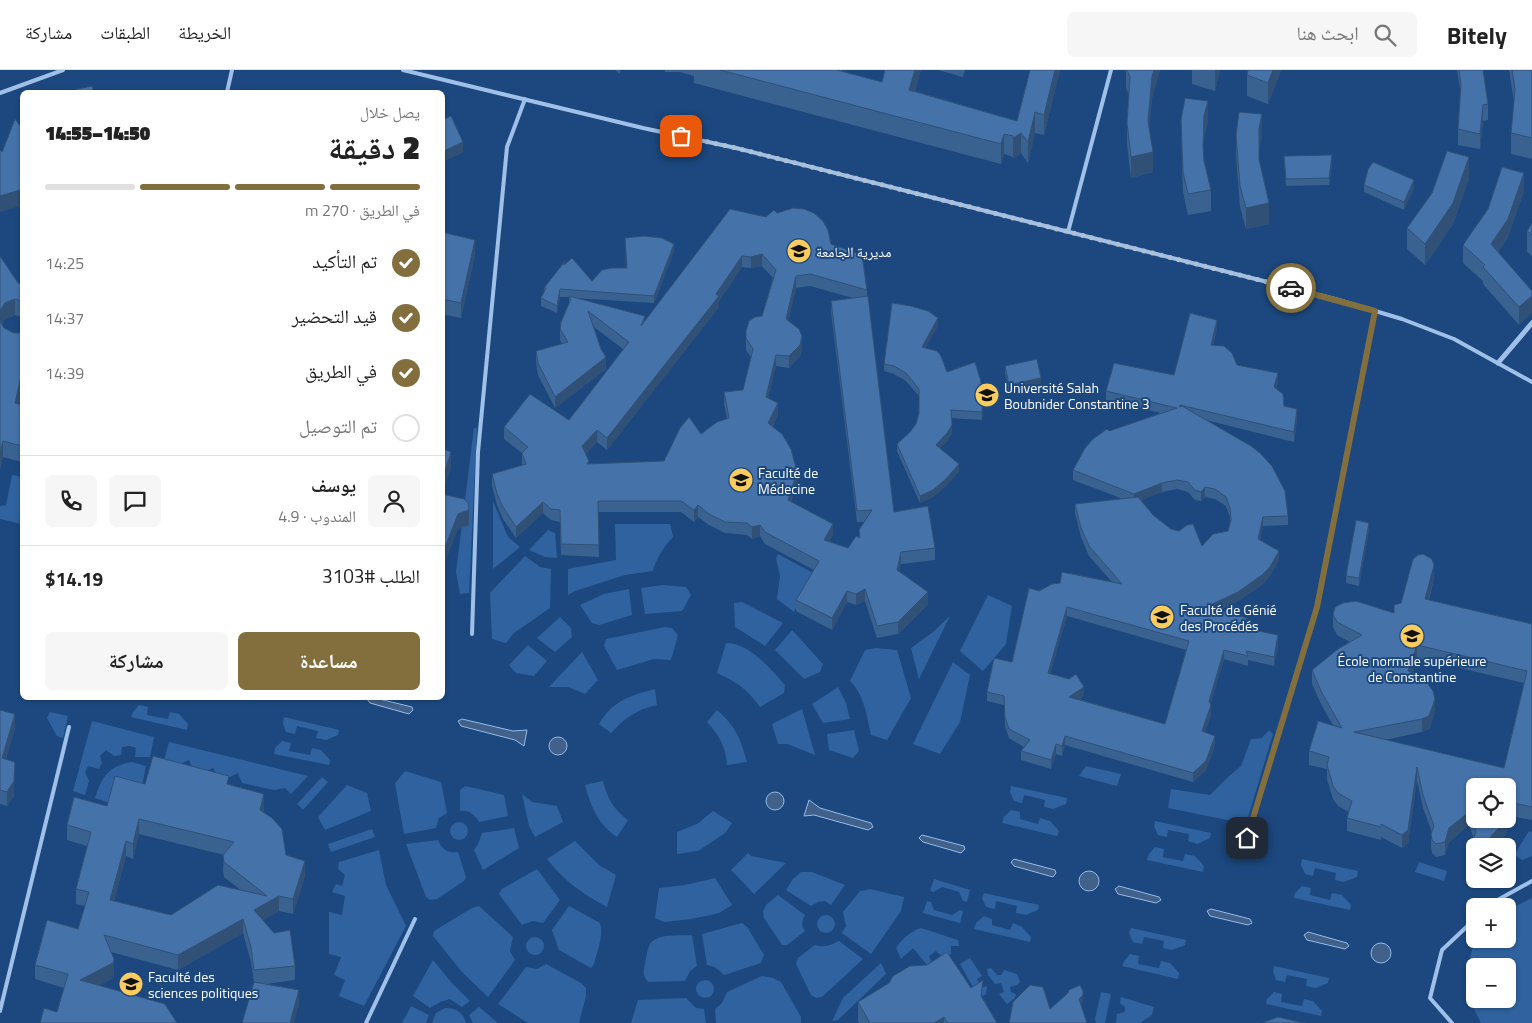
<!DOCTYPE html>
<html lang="ar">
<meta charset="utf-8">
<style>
body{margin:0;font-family:"Titillium Web","Noto Naskh Arabic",sans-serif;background:#f6f6f6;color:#222;direction:rtl;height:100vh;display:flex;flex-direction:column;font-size:19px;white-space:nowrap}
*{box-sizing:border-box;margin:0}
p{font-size:16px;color:#767676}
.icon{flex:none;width:28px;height:28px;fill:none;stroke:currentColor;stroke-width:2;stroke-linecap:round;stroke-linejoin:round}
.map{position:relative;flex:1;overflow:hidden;direction:ltr}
.side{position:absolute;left:20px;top:20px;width:425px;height:610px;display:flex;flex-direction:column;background:#fff;border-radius:8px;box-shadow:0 1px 4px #0004;direction:rtl}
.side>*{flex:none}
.buttons{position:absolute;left:1466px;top:708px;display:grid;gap:10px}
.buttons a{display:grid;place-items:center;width:50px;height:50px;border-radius:8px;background:#fff;box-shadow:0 1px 4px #0004;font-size:25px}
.pin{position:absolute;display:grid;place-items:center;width:42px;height:42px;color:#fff;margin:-21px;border-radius:10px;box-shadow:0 2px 8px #0006}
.courier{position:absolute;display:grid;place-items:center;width:50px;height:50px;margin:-25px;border:4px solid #836e3d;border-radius:50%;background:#fff;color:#222;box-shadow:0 1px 6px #0007}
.headline em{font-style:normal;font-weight:800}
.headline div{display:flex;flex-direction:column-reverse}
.headline{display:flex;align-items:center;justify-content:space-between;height:85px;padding:0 25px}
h1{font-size:32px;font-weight:800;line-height:38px}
.bar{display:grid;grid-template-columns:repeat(4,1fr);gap:8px 5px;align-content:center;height:60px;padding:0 25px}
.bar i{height:6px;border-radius:4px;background:#e0e0e0}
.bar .selected{background:#836e3d}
.bar p{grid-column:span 4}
.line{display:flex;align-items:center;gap:12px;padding:0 25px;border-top:1px solid #e0e0e0}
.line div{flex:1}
.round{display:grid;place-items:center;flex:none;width:52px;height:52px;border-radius:8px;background:#f6f6f6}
ol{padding:0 25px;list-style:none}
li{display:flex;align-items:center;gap:15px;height:55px}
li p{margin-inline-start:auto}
li .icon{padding:5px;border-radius:50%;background:#836e3d;color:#fff;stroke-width:4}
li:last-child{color:#767676}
li i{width:28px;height:28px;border:2px solid #e0e0e0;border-radius:50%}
.primary-button{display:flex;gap:10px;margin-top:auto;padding:10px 25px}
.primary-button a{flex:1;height:58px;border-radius:8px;background:#836e3d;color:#fff;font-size:20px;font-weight:800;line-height:58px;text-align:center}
.primary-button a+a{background:#f6f6f6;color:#222}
header{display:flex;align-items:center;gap:30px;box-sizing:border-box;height:70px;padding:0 25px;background:#fff;border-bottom:1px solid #e0e0e0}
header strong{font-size:24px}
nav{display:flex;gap:28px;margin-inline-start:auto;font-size:18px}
.search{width:350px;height:45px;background:#f6f6f6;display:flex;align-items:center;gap:12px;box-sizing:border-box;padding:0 18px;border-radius:8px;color:#767676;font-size:19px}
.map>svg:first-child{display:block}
.green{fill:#2f629e;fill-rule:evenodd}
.water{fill:#41618a;stroke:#92bceb}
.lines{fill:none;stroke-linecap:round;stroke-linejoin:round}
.lane{stroke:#9fc1e9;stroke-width:4}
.street{stroke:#9fc1e9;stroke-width:5}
.wall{fill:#3a6291;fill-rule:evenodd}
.shaded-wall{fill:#305076}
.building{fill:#4472a9;stroke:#305076;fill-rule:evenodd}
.done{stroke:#b0bfd2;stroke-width:5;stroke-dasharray:0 9}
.route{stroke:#836e3d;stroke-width:6}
.labels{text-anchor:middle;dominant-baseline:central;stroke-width:4;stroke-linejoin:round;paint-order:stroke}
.poi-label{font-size:14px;fill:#fff;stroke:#1c487f;text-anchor:start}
</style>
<header>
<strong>Bitely</strong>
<div class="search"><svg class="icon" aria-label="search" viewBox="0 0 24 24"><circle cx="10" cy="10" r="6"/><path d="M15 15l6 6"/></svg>ابحث هنا</div>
<nav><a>الخريطة</a><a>الطبقات</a><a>مشاركة</a></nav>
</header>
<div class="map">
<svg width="1532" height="953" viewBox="0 0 1532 953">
<rect width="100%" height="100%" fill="#1c487f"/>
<g class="green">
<polygon points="474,358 477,358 469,523 460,524 456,502"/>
<polygon points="12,405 22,407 22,454 0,449 0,436 6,435"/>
<polygon points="493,431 508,467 520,477 493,499"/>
<path d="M615 454H670L673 467C663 478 657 487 653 501L625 505 575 521 568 525V499L616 490Z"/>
<polygon points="548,460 555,463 557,488 545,487 529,480"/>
<polygon points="778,484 813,503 794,542 777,529 780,506 776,489"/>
<polygon points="525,486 540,497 551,499 550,538 514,563 506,573 492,569 490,523"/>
<polygon points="663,515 686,517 691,525 682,541 645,544 641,518"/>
<polygon points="629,519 632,545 599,555 592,553 580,535 604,524"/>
<polygon points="988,525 1012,536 1006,574 983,601 960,581"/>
<polygon points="742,532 783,553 765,576 735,557 734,533"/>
<polygon points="950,546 919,609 911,578 933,562"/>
<polygon points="560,547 571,558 572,567 555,582 537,568"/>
<polygon points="665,557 672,558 678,565 671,590 654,589 617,600 604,576 606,569"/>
<polygon points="792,560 823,594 820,602 804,609 775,580"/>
<path d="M726 573C748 572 772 600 785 615L784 623 760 637C747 619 737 612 717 603Z"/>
<polygon points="528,575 547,591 534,606 516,603 509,595"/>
<path d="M876 578 897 580 911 628 887 670 871 665C867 647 864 624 850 611L865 580Z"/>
<polygon points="582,582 598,610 585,624 568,617 549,617"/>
<polygon points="953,592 970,605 960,652 940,684 913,674"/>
<polygon points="838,617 846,633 850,649 823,653 812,634"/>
<path d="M655 619 657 635C637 639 625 648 611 663L599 654C612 631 631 625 655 619Z"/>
<polygon points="139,635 148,637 147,645 168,649 170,642 179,644 188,654 187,660 131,647 133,642"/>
<polygon points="802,639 815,685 787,674 778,674 772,654"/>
<path d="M717 640C736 657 740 667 747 692L727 695C726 677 719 665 707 652Z"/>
<polygon points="50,642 68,646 63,668 57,666 47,648"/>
<polygon points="284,647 339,660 338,665 326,670 316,668 318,661 297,656 295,664 286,662 283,653"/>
<polygon points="92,651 154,667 150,687 135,687 136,678 130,676 122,677 121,685 114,686 106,680 100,686 102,693 99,699 88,696 85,702 89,711 85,725 73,721"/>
<polygon points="854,660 859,681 853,688 829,680 827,664"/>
<polygon points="1269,660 1273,664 1246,754 1168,738 1171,719 1210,725 1227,708 1241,696 1251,669 1262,668"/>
<polygon points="282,671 291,673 289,681 310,685 312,678 321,680 330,690 329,695 274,684 275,678"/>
<polygon points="169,672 308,706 291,724 285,718 274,720 242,713 238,703 226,709 219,708 213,698 202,703 193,700 189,690 180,694 164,690"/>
<path d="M132 692 146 696 142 716 112 734 95 728C102 706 109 696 132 692Z"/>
<polygon points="1086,696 1121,704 1117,716 1079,706"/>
<polygon points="405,701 441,712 447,743 439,748 436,758 404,764 395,713"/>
<polygon points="322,707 328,712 303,740 297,734"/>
<path d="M603 711C607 728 614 740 628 750L617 767C598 754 591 737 585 715Z"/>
<polygon points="347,715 367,723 371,741 325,760 318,747"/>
<path d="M465 716 504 725 508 746 479 752C475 745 469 740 460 741V720Z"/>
<polygon points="1011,716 1067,728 1066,734 1053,739 1044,737 1045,730 1024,725 1022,733 1014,731 1010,722"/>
<polygon points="522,724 532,732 557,736 563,752 535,767 529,756"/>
<polygon points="1011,740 1020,742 1020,749 1038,754 1040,748 1050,751 1059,761 1057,766 1002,753 1004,747"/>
<polygon points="713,741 732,753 725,763 698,781 677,784 677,762 697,754"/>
<polygon points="1155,751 1211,763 1210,768 1197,774 1188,771 1189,764 1168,760 1167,767 1158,765 1154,756"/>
<circle cx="459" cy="761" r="9"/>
<polygon points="514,758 519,778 483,800 474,780 478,774 482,763"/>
<polygon points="372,759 375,767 331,782 328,774"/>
<polygon points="1529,761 1532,762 1532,786 1522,790 1514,785"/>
<path d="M438 770C442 780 448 783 458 782L466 807 464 811 437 829 430 830 426 827 406 774Z"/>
<path d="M575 771 599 795 616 805 607 837C584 825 563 810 547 789Z"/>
<polygon points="1155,777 1164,779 1163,787 1183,791 1185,784 1195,786 1204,796 1203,802 1147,790 1149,784"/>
<polygon points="379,780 386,815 406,856 364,936 339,926 345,910 334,905 341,887 329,884 329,842 342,845 345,826 332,822 336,814 342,816 345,805 338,799 339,792"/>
<polygon points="748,783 751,786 786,793 754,824 731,800"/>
<polygon points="1302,789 1358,801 1357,807 1344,812 1335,810 1336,803 1315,798 1313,806 1305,804 1301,795"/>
<polygon points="1419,792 1447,801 1444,811 1415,802"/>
<polygon points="537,799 560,830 543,853 533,851 522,855 499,824 502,819"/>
<polygon points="801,802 812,802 845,815 831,835 825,831 818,832 811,836 786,820 792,810"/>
<polygon points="715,808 732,835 719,843 692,849 664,852 655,848 659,818 685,815"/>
<polygon points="934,809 970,820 967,832 963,831 959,822 942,817 934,822 930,821"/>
<polygon points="1302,816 1311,818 1310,825 1330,830 1332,823 1342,825 1351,835 1350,840 1294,828 1295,823"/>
<polygon points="870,819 904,827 901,841 871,884 842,863 846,856 843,842 860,821"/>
<polygon points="984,823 1039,835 1038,840 1026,845 1016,843 1017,836 996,831 995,839 986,837 982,828"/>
<path d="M778 825 805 845C802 851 801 856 805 861L787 875H782L764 848 763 841 767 834Z"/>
<path d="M1532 828V953H1481L1467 925 1468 895 1475 869H1508V840ZM1508 896V929H1475V896Z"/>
<polygon points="927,831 931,832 934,840 952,845 960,840 963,841 960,853 923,843"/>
<polygon points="479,836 513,867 510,881 515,890 488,927 462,902 433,866 434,861 472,838"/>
<path d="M569 836 600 853C604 866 597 881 594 894L591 898 559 880 552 860Z"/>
<circle cx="826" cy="854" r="9"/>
<polygon points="984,846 992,849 992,855 1010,860 1013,853 1022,857 1031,867 1030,872 974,859 976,853"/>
<polygon points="742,853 747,857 764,885 761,893 724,905 715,897 707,895 702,864"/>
<path d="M921 858 958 870 959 876H951V884L942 887 936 881 929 886 931 891 927 895 913 878 901 889 896 878C902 869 911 861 921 858Z"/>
<polygon points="1131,858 1186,870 1185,875 1172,880 1163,878 1164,871 1144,867 1142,874 1133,872 1129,863"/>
<path d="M692 865 697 896 690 901 685 911 648 912C643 906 643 902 645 894 646 888 647 880 650 874 657 863 680 866 692 865Z"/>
<circle cx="535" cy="876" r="9"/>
<path d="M839 871 863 889 822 927 816 928 811 925 796 894 798 888 815 875C824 878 831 875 839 871Z"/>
<polygon points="1130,884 1139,886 1138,894 1159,898 1161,891 1170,893 1179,903 1178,909 1122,896 1124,891"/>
<polygon points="970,888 982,906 977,909 981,918 987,916 986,924 979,928 960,894"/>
<polygon points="433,890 451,912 470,931 462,937 450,929 440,932 430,938 413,926"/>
<polygon points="881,893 886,904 838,950 832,951 843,928"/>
<polygon points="546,894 581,913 586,918 586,926 579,953 528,953 498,934 526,897 537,899"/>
<polygon points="1274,896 1329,908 1328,913 1316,918 1306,916 1307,909 1287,905 1285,912 1276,910 1273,901"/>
<polygon points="991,898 997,905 1001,905 1004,900 1017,904 1020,912 1017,915 1010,917 1011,922 1016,924 1015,928 1007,934 999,924 1004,922 1001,913 995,914 988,905 987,899"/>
<polygon points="762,906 773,908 781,912 801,947 801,953 716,953 715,939 722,933 727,922"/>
<circle cx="705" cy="919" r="9"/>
<polygon points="1101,922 1111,924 1105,953 1096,953 1095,949"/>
<polygon points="1274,922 1282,924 1281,932 1302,936 1304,929 1313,931 1322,941 1321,946 1266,934 1267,929"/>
<polygon points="1121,927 1154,937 1152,945 1140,953 1116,953 1117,944 1125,942 1125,937 1120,933"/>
<polygon points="686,928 696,938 704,939 706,953 631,953 638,930"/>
<polygon points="411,936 429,945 426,953 402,953"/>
<polygon points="479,937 498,953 473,953 469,945"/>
<path d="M445 938C456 938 463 942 466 953H432L436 943Z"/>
</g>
<g class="water">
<polygon points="369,628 375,628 412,637 413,640 409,644 370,633 367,629"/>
<polygon points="462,649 513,661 527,660 524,676 515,670 461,656 458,651"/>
<circle cx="558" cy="676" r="9"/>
<circle cx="775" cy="731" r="9"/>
<polygon points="809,730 820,738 871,753 873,757 868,760 814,745 804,746"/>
<polygon points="922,765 964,776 965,779 961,783 923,772 919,768"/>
<polygon points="1014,789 1055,800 1056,803 1053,807 1014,796 1011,792"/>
<circle cx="1089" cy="811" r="10"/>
<polygon points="1119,816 1159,827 1161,830 1156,833 1118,824 1115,819"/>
<polygon points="1211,839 1250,849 1252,853 1248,855 1210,846 1207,841"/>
<polygon points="1308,862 1347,873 1349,876 1345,879 1307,870 1304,865"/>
<circle cx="1381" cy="883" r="10"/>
</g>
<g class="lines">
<g class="lane">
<polyline points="403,0 643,58 736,78 1335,229 1402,249 1454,269 1532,312"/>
<polyline points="227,22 232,0"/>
<polyline points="0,23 63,0"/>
<polyline points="1068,162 1111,0"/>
<polyline points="472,564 478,382 507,77 525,29"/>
<polyline points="1247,768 1317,537 1375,241"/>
<polyline points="1489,836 1494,832 1532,811"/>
<polyline points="0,941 69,657"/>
<polyline points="366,953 415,849"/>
<polyline points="1452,953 1430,928 1442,880 1475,849"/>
</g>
<polyline class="street" points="1498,293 1532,253"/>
</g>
<g class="wall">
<polygon points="615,0 620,0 620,4"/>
<polygon points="665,0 842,0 842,1 882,12 885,0 921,0 915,21 1017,51 1060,0 1044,65 1035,63 1028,93 1021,83 1013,89 1013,87 1004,84 1001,94 694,13 694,6 680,2 665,2"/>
<polygon points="938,0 965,0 963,7"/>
<polygon points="1126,0 1160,0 1152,28 1149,59 1153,102 1131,108 1127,74 1127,53 1129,25 1126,18"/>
<polygon points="1192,0 1220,0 1215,21 1192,14"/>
<polygon points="1281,0 1268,34 1247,26 1247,5"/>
<polygon points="1457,0 1483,0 1488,34 1488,50 1483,51 1480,79 1458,75 1458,59 1461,25"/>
<polygon points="1509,0 1532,0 1532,89 1511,84 1511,63 1514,32"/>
<polygon points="1181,50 1208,52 1204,67 1203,83 1204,91 1211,120 1211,141 1188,145 1183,122 1182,97"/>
<polygon points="22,58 22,145 2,82"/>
<polygon points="1236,65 1262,65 1259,80 1259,90 1269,154 1246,159 1240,137 1236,86"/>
<polygon points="1284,86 1332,93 1329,115 1286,116"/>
<polygon points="1469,108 1453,154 1425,195 1407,179 1407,158"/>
<polygon points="1364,115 1414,118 1404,140 1364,122"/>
<polygon points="1524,121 1508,167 1498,182 1532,221 1519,255 1483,214 1483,211 1463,193 1463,175"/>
<path d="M730 139 831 174 867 220V226L894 442 935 478V490L901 494 899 501 928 534 898 564 877 568 865 531 856 535 847 532 832 560 796 541V530L814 500 765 474 760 466 752 469 747 465 725 463 709 455 698 447 694 452 681 442H598L599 487 561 485 560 452 551 450 543 443 516 468 503 449 497 435 492 416V404L522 395V383L504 369V357L569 350 623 279 594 257 606 299 555 338 538 305 536 292V281L562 274 560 270V259L569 235V227H560L557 243 541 236V228L544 221V218L565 194 592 211 626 198 625 168 674 181 654 233 574 228 645 251ZM762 196 773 208 762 246 746 261V280L751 287 743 320 724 322V334L727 348 701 364 664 391 589 394 586 384 597 372 607 380 719 237V231L742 197 751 198ZM810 216 853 228 831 231V242L857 452H864L859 460V468L848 478 829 471 833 465 791 432 797 414 773 356 778 345 768 328 776 296 789 298 800 286 802 278 788 251 796 218Z"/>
<polygon points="1532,153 1532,186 1527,182 1527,161"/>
<polygon points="442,162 475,185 461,248 442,244"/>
<polygon points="0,186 18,213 22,214 22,247 15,245 5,249 2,254 4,258 14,263 19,263 22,261 22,318 19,334 22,335 22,392 3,387 0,399"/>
<polygon points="938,256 925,278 947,302 983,323 982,350 951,348 952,363 947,371 940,378 959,401 946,416 933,427 920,433 897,381 897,374 910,362 916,354 919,344 919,326 906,311 894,304 884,301 884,294"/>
<path d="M1217 259 1213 275 1237 295 1278 312 1276 318 1284 336 1297 349 1294 372 1206 350 1288 446V455L1263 456 1260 470 1279 490 1270 506 1262 515 1238 531 1219 540 1247 557V558L1278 574 1274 596 1248 590V596L1224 589 1210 635 1211 645 1205 662 1215 675 1206 700 1193 712 1065 675 1062 686 1056 684 1051 699 1021 690V681L1024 677 1009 668 1005 656 1004 635 987 631V622L1012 592 1039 521 1112 512 1089 486 1081 467 1075 443V434L1123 429 1073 410V400L1109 361 1161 343 1106 330V321L1174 305ZM1177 419 1188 422 1195 430 1201 431 1205 427 1215 429 1226 436 1230 447V451L1228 461 1202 476 1171 459 1153 445 1141 430 1162 422ZM1067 546 1186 580 1165 654 1079 629 1084 626 1050 604Z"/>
<polygon points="1005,296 1041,316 1009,322 1005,303"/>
<polygon points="1369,460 1359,516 1346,513 1346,506"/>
<path d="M1434 508 1429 530 1532 554V750L1510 746 1506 764 1494 776H1475V795L1471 788V775L1474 769 1469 755 1449 772 1445 785 1436 787 1432 783 1431 777V764L1432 762 1423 738 1417 710 1408 773 1402 778 1381 767V770L1347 761V748L1349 742 1338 736 1333 729 1327 709V699L1309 695V681L1333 655 1322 636 1312 614V600L1350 572 1337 565 1333 557V544L1394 543 1401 533ZM1417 588 1524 613 1504 698 1385 670 1422 662 1429 659 1435 642 1412 603Z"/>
<polygon points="0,640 15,658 6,689 14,726 7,736 0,734"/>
<path d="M145 714 229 715 264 739 263 742 286 785 305 806 293 844 279 841 263 850 295 896V910L266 914 299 935 254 912 251 892 243 863 178 900 111 882 114 904 113 908 99 915 57 942 64 918 35 909V895L78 859 85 836 76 834V819L87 776 67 770V755L107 736ZM139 764 224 785 223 800 224 807 241 820 171 845 114 831 126 786 133 789Z"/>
<polygon points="971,918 983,928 997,953 859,953 858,950 858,932"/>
</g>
<g class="shaded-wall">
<polygon points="915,0 921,0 909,40 909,20"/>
<polygon points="1055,0 1060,0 1044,65 1044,45"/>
<polygon points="1154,0 1160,0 1152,28 1148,72 1148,51 1152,7"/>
<polygon points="1215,0 1220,0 1215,21"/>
<polygon points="1273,0 1281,0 1268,34 1268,13"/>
<polygon points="1208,31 1208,52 1204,67 1203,97 1204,46"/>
<polygon points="1483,35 1483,51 1480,79 1480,64"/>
<polygon points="1035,42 1035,63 1028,93 1028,72"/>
<polygon points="1262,44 1262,65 1259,80 1259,59"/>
<polygon points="1021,63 1021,83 1013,89 1013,68"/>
<polygon points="1004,64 1004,84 1001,94 1001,74"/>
<polygon points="463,72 463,83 442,92 442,82"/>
<polygon points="1153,82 1153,102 1131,108 1131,87"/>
<polygon points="1332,85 1332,93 1329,115 1329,108"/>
<polygon points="1469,87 1469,108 1453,154 1425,195 1425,174"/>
<polygon points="1524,103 1524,121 1508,167 1491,192 1491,174"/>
<polygon points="1414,110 1414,118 1404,140 1404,132"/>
<polygon points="20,120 20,136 0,142 0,126"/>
<polygon points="1269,133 1269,154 1246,159 1246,138"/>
<polygon points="475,170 475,185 461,248 461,233"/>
<polygon points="674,174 674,181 654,233 654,226"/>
<polygon points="762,184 762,196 751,198 751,187"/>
<polygon points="742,186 742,197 719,231 719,237 607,380 607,368 716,224"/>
<polygon points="796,206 796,218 786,261 786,249"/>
<polygon points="560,219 560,227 557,243 557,236"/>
<polygon points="1532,226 1532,243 1519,255 1519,237"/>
<polygon points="15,229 15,245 5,249 0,257 0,241 5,233"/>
<polygon points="938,248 938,256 922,284 922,277"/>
<polygon points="1217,250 1217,259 1211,284 1211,275"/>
<polygon points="802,266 802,278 800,286 789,298 789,286"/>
<polygon points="776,285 776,296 766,338 766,327"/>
<polygon points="606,287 606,299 555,338 555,327"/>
<polygon points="22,302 22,318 15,349 15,333"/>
<polygon points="1278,303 1278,312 1274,326 1274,317"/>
<polygon points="1041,308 1041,316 1009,322 1009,315"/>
<polygon points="778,333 778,345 768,365 768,353"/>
<polygon points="1297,339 1297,349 1294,372 1294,362"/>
<polygon points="952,355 952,363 947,371 936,382 936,375"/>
<polygon points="597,360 597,372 582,388 582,376"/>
<polygon points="3,371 3,387 0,399 0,383"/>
<polygon points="451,382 451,397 442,426 442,411"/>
<polygon points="959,394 959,401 946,416 933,427 920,433 920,426"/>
<polygon points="797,402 797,414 788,442 788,430"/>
<polygon points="1162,413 1162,422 1134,433 1134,424"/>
<polygon points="1205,417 1205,427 1201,431 1201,422"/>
<polygon points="543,432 543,443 516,468 516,457"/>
<polygon points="698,435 698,447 694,452 694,440"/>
<polygon points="469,440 469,455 458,459 442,500 442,485 458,444"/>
<polygon points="1263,447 1263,456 1258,478 1258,469"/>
<polygon points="1369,453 1369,460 1359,516 1359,508"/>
<polygon points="833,454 833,465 824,481 824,470"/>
<polygon points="760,455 760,466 752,469 752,457"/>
<polygon points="1279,481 1279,490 1270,506 1262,515 1238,531 1206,546 1206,537"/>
<polygon points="901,482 901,494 897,511 897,500"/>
<polygon points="1434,495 1434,508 1425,542 1425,529"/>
<polygon points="865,519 865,531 856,535 856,524"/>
<polygon points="847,521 847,532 832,560 832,548"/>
<polygon points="928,522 928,534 898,564 898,552"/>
<polygon points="1067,537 1067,546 1048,612 1048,603"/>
<polygon points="1247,548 1247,557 1244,567 1244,558"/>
<polygon points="1278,565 1278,574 1274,596 1274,587"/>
<polygon points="1417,575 1417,588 1408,615 1408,601"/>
<polygon points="1224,580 1224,589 1209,640 1211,635 1211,645 1202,671 1202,661 1209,631"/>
<polygon points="1084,617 1084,626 1069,636 1069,627"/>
<polygon points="1435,629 1435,642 1429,659 1422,662 1422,649"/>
<polygon points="15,644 15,658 2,702 2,688"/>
<polygon points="1065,666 1065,675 1062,686 1062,676"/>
<polygon points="1215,666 1215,675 1206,700 1193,712 1193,703"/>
<polygon points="1056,674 1056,684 1051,699 1051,690"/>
<polygon points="15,692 14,726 7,736 7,722"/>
<polygon points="1417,697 1417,710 1408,773 1402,778 1402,765"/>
<polygon points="264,724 264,739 260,755 260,740"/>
<polygon points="1510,732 1510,746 1506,764 1494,776 1487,776 1491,766 1508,749"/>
<polygon points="1469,742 1469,755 1449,772 1445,785 1445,772 1449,758"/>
<polygon points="139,749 139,764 133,789 133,774"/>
<polygon points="126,771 126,786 110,845 110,830"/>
<polygon points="305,791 305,806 293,844 293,829"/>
<polygon points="279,826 279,841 254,855 254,840"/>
<polygon points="243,849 243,863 178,900 178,885"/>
<polygon points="114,889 114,904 113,908 80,925 80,910"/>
<polygon points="299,920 299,935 294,953 290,953"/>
<polygon points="1083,925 1083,932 1079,937 1079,929"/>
<polygon points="944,947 944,953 934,953"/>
</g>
<g class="building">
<polygon points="720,0 837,0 882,12 885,0 915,0 909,20 1017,51 1030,0 1055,0 1044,45 1035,42 1028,72 1021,63 1013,68 1013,66 1004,64 1001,74"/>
<polygon points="1127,0 1154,0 1152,7 1148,51 1153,82 1131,87 1127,53 1130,7"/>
<polygon points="1248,0 1273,0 1268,13 1247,5"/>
<polygon points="1459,0 1483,0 1488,34 1483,35 1480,64 1458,59 1461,14"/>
<polygon points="1512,0 1532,0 1532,68 1511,63 1515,19"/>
<polygon points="92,16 94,22 63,22"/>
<polygon points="1185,28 1208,31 1204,46 1203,76 1204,91 1211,120 1188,124 1183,102 1181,50"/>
<polygon points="1239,42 1262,44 1259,59 1259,89 1269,133 1246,138 1240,116 1236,65"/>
<polygon points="451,46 463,72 442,82 442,50"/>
<polygon points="15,49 22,58 22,129 20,120 0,126 0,80 2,82"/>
<polygon points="1447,81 1469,87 1453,133 1425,174 1407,158 1432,123"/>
<polygon points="1332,85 1329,108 1286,109 1284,86"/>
<polygon points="1373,92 1414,110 1404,132 1364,115 1368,99"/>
<polygon points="1502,97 1524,103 1508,149 1491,174 1532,221 1532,226 1519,237 1483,197 1485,195 1463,175 1488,139"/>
<path d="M793 138 804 139 814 143 823 151 828 160 831 174 862 185 867 220 810 204 796 206 786 249 799 259 802 266 800 275 789 286 776 285 766 327 778 333 768 353 782 364 791 379 797 402 788 430 833 454 824 470 848 478 856 466 860 468 859 460 872 440 857 441 831 231 868 226 894 442 928 436 935 478 901 482 897 500 928 522 898 552 877 556 865 519 856 524 847 521 832 548 796 530 819 491 765 462 760 455 752 457 747 453 725 452 709 444 698 435 694 440 681 431H598L599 475 561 474 560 440 551 439 543 432 516 457 503 437 497 424 492 404 526 394 522 383 528 377 504 357 530 324 569 350 629 272 588 241 601 279 606 287 555 327 538 293 536 281 568 272 560 259 561 252 571 229 569 226 645 246 641 256 730 139 766 147 774 140 777 143ZM762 184 776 200 762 246 755 247 749 251 746 261V268L753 279 743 320 724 322 729 348 717 352 701 364 689 347 680 358 664 391 587 394 589 391 582 376 597 360 607 368 719 226 716 224 742 186 751 187Z"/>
<polygon points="1532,153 1532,165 1527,161"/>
<polygon points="442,162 475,170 461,233 442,229"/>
<polygon points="644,166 662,168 674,174 654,226 560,219 557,236 541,228 546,218 544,218 565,191 564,195 572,188 592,211 602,200 611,198 627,198 625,168"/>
<polygon points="0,186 18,213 22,214 22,231 15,229 5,233 0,241"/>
<polygon points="892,233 911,236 928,241 938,248 922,277 937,281 941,286 947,302 975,292 980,308 983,323 982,342 951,340 952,355 947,363 936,375 959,394 946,409 933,420 920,426 897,374 910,362 916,354 919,343 919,319 906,303 894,296 884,294"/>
<path d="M1190 243 1217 250 1211 275 1224 276 1232 283 1237 295 1278 303 1274 317 1283 324 1284 336 1297 339 1294 362 1180 335 1179 337 1182 336 1251 376 1260 383 1272 396 1285 421 1288 446 1263 447 1258 469 1279 481 1270 497 1262 505 1238 522 1206 537 1247 548 1244 558 1278 565 1274 587 1246 581 1248 586 1224 580 1209 631 1211 635 1202 661 1215 666 1206 691 1193 703 1065 666 1062 676 1056 674 1051 690 1021 681 1030 670 1009 659 1005 647 1004 626 987 622 994 588 1012 592 1029 518 1039 521 1052 514 1060 513 1062 502 1122 514 1089 476 1081 458 1075 434 1138 427 1153 445 1171 459 1179 461 1187 455 1193 454 1202 476 1213 464 1228 461 1231 450 1230 438 1226 427 1215 419 1205 417 1201 422 1195 420 1188 412 1177 410 1162 413 1134 424 1073 400 1085 378 1093 369 1107 359 1109 361 1177 338 1106 321 1114 293 1174 305ZM1067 537 1189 571 1165 654 1069 627 1084 617 1076 604 1069 609 1048 603Z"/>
<polygon points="0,251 4,258 14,263 19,263 22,261 22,302 15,333 22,335 22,376 3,371 0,383"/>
<polygon points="1037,289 1041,308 1009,315 1005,296"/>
<polygon points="442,376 446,380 451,382 442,411"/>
<polygon points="442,424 464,429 468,433 469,440 458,444 442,485"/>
<polygon points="1356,450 1369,453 1359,508 1346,506"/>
<path d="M1423 484 1432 489 1434 495 1425 529 1532 554V737L1510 732 1508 745V716H1475V749H1507L1506 751 1491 766 1487 776H1475V781L1471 775 1476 762 1469 742 1449 758 1445 772 1436 774 1432 770 1431 764 1434 756 1423 725 1417 697 1408 760 1402 765 1381 754V757L1347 748 1352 731 1338 723 1333 716 1327 695 1329 687 1309 681 1318 651 1342 658 1322 623 1312 600 1338 579 1362 565 1337 552 1333 544 1335 537 1343 533 1356 531 1394 543V535L1401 533 1413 489 1418 485ZM1417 575 1527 601 1504 698 1354 662 1422 649 1429 646 1435 629 1433 621 1423 607 1408 601Z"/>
<polygon points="0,640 15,644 2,688 15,692 14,711 7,722 0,720"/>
<path d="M153 686 229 706 227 714 264 724 260 740 272 748 282 759 286 785 305 791 293 829 279 826 254 840 274 863 290 860 295 896 254 900 251 877 243 849 178 885 104 865 114 889 113 893 80 910 165 934 177 953H40L44 938 57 942 68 904 35 895 47 850 78 859 89 822 76 819 91 762 67 755 74 727 107 736 115 706 145 714ZM139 749 234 772 223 785 224 792 267 826 218 815 171 845 110 830 126 771 133 774Z"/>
<polygon points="947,882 971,918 983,910 981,926 997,953 948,953 944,947 934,953 870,953 858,932 889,913 893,906 910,896 927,895"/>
<polygon points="254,912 299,920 290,953 242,953"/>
<polygon points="1030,915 1043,917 1050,939 1068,923 1069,920 1080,915 1083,921 1083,925 1079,929 1087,953 1009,953 1013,932"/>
<polygon points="1278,947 1304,953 1305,953 1262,953"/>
</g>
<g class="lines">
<polyline class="done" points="681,66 736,78 1291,218"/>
<polyline class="route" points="1247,768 1317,537 1375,241 1291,218"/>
</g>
<defs>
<symbol id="university-disc" viewBox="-11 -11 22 22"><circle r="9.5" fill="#facc5d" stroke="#1c487f"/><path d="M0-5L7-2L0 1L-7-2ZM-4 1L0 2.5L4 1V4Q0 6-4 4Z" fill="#111"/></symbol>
</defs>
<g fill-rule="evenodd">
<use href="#university-disc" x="785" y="167" width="28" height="28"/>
<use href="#university-disc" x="973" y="311" width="28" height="28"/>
<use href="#university-disc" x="727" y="396" width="28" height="28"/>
<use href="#university-disc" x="1148" y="533" width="28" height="28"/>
<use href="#university-disc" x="1398" y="552" width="28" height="28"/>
<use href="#university-disc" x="117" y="900" width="28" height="28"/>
</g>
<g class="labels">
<g class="poi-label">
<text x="816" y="181">مديرية الجامعة</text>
<text x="1004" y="317">Université Salah<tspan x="1004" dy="16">Boubnider Constantine 3</tspan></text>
<text x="758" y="402">Faculté de<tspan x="758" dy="16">Médecine</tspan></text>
<text x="1180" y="539">Faculté de Génié<tspan x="1180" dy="16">des Procédés</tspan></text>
<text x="1412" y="590" text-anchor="middle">École normale supérieure<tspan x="1412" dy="16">de Constantine</tspan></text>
<text x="148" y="906">Faculté des<tspan x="148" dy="16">sciences politiques</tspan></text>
</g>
</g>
</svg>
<div class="buttons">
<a><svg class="icon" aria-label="locate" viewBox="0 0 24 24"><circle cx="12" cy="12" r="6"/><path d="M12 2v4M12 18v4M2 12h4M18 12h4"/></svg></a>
<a><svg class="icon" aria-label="layers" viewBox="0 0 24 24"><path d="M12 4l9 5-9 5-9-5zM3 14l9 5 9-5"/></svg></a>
<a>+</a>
<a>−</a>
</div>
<div class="pin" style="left:681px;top:66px;background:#ea580c"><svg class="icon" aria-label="bag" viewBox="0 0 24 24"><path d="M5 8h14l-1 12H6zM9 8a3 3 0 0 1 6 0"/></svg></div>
<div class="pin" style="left:1247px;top:768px;background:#1f2937"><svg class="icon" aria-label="home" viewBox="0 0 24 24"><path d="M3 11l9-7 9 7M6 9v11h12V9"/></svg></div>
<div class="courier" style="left:1291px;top:218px"><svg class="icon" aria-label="car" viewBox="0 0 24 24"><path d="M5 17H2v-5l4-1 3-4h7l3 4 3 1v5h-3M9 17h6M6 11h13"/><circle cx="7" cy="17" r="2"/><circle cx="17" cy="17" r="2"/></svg></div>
<section class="side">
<div class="headline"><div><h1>2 دقيقة</h1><p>يصل خلال</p></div><em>14:50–14:55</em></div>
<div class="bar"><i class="selected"></i><i class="selected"></i><i class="selected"></i><i></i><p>في الطريق · 270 m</p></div>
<ol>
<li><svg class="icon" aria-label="check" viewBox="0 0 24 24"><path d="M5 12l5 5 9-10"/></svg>تم التأكيد<p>14:25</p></li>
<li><svg class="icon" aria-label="check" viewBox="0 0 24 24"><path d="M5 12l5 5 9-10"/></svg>قيد التحضير<p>14:37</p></li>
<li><svg class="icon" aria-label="check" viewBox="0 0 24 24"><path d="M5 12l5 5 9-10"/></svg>في الطريق<p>14:39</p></li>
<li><i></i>تم التوصيل</li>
</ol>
<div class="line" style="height:90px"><a class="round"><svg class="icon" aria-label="person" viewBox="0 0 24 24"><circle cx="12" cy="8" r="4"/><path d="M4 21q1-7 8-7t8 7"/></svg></a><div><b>يوسف</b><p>المندوب · 4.9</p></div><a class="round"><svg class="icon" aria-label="chat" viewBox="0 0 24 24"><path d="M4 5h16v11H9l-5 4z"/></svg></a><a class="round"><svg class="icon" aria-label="phone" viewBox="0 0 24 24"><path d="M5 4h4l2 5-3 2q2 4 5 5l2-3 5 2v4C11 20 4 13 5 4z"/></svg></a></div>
<div class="line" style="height:65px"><div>الطلب #3103</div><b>$14.19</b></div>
<div class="primary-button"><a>مساعدة</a><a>مشاركة</a></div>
</section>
</div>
